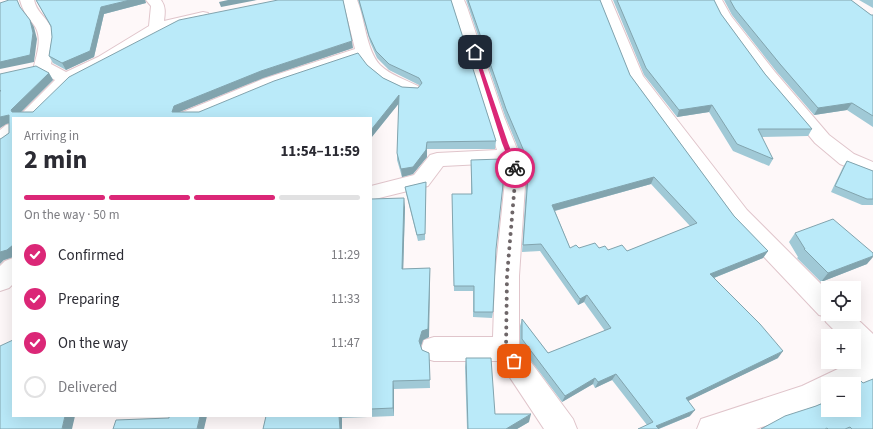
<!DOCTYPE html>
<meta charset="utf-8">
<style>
body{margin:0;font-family:"Source Sans 3",sans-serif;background:#f2f2f3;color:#2b2b33;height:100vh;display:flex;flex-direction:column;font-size:15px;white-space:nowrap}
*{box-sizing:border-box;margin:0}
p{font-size:13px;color:#7c7c81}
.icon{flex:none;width:22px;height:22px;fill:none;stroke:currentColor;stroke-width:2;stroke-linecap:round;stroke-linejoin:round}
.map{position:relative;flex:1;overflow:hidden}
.sheet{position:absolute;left:12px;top:117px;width:360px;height:300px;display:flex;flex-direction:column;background:#fff;border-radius:0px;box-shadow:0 4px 16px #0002}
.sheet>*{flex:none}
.controls{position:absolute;left:821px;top:281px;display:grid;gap:8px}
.controls a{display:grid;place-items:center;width:40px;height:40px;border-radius:0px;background:#fff;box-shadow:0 4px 16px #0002;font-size:20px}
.pin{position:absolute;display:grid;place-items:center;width:34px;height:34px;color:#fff;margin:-17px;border-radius:8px;box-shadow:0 2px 6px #0006}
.courier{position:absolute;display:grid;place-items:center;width:40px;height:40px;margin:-20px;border:3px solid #db2777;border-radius:50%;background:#fff;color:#222;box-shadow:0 1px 5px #0007}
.headline em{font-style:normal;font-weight:700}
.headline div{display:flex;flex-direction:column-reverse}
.headline{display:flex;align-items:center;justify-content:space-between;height:68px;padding:0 12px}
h1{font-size:26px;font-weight:700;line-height:30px}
.bar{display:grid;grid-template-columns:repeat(4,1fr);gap:6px 4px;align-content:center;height:48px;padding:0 12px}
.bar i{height:5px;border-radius:3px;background:#e1e1e2}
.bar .selected{background:#db2777}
.bar p{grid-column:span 4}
ol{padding:0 12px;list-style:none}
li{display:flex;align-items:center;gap:12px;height:44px}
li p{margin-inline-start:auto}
li .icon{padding:4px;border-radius:50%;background:#db2777;color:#fff;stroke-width:4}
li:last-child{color:#7c7c81}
li i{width:22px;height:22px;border:2px solid #e1e1e2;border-radius:50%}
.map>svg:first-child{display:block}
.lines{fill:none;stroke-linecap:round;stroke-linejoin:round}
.street-casing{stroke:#e0c5cb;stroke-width:2}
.street{fill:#fff;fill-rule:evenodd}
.wall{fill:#a0c9d6;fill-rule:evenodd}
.shaded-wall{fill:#82a4ae}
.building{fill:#baeaf9;stroke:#82a4ae;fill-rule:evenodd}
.route{fill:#db2777}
.done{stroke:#6e6668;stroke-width:4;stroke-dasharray:0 7.2}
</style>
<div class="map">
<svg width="873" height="429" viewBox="0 0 873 429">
<rect width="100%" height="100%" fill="#fef8f9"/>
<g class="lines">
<defs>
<g id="street">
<path d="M20 0H34C37 12 43 14 49 24 57 35 54 52 51 64L66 72 98 57 149 26 151 6 146 0H161C166 7 165 13 164 21L203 12 208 13 210 16 208 19 161 31 110 63 72 83 37 118H17L55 80 36 70 34 66C37 54 43 37 34 25 27 15 23 12 20 0Z"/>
<path d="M343 0H357C365 19 366 50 380 65 390 75 406 80 418 86L421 90 418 94C400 98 367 74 359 58L275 87 201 118H176L178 114 263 79 355 49Z"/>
<polygon points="450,0 464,0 467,7 504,117 526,171 519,276 519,346 573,419 577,429 544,429 499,361 434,361 424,358 421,349 424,340 434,337 493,337 495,276 506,171 502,163 443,166 428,186 371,200 371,186 414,175 430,155 437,153 497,150 481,103 458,22"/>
<polygon points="597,0 611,0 643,76 747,210 828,291 828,314 852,314 873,334 873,380 854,389 854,384 828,384 828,402 807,412 756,429 697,429 701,419 802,386 861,358 854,351 854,336 840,336 826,322 823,316 819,315 731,222 629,81"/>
<polygon points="708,0 722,0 731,16 775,72 829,135 854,154 873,162 873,177 840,164 815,143 763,80 720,20"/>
<polygon points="13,123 13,139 7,144 0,146 0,130 6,125"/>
<polygon points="13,258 13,284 9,288 0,291 0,266 5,261"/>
</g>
</defs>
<use href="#street" class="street-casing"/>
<use href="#street" class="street"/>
</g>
<g class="wall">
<polygon points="36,0 145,0 146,3 104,14 94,57 66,70 53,63 49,56 52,37 51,27"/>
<polygon points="358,0 451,0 496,141 495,149 427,149 427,157 413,174 402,177 397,160 397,153 399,103 371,138 13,118 13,257 4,260 2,138 9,133 9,123 6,124 0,128 0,74 49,73 53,80 21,112 33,112 353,48 263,78 179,112 199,112 367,65 383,78 402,87 418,88 420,86 419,85 389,70 377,58 370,42"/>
<path d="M466 0H600L630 75 734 216 768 251 763 258 714 278 778 358 688 401 690 416 659 429 647 425 612 380 595 388 593 384 562 402 520 346V326L522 319 548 353 605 331 584 302 578 305 540 251 522 252 527 170 505 116ZM651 184 690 226 627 251 608 250 599 248H570L555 211Z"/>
<polygon points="613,0 714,0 721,14 765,74 812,129 808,136 762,137 773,159 769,166 733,151 709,112 677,117 644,75"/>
<polygon points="724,0 851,0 871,15 873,15 873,127 847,110 814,115 776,71 732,15"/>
<polygon points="859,0 873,0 873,8"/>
<polygon points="471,160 493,312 492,318 473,317 473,291 454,291 452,194 471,194"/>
<polygon points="847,161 873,171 873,205 862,205 831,192 843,167"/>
<polygon points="426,182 425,240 418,241 406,193 405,187"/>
<polygon points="371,199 405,207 403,269 430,268 429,337 423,340 421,346 422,350 429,353 430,388 394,389 394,416 342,418 342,429 263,429 266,416 371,416"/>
<polygon points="795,233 867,264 821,282 797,258 798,257 789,242"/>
<polygon points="466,358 495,414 529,422 517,429 467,429 465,367"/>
<polygon points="863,383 873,429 761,429 816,406"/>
</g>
<g class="shaded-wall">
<polygon points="130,0 145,0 146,3 104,14 94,57 66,70 62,63 101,7"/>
<polygon points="228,0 257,0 221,7 219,2"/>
<polygon points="30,20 34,27 37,39 34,62 0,69 0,62"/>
<polygon points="352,41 353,48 263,78 177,113 172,112 174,106 261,71"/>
<polygon points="49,73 53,80 16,117 12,112 11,110"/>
<polygon points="399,95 400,102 371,138 371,130"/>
<polygon points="852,103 847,110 814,115 818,108"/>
<polygon points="712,105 709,112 677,117 679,110"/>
<polygon points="9,115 13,122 6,124 0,128 0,117"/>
<polygon points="427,142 427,157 413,174 402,177 401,169"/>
<polygon points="654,177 651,184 550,212 552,205"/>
<polygon points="404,198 405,207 403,278 402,269"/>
<polygon points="13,245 13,257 4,260 0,264 0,252"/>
<polygon points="768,251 763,258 706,281 710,274"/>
<polygon points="873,256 873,257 867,264 821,282 828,273"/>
<polygon points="430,268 429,337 423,340 420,349 419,341"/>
<polygon points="587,295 584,302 578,305 580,299"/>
<polygon points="783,351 778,358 682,404 686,398"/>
<polygon points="616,374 612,380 595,388 598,382"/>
<polygon points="595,378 593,384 562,402 565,396"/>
<polygon points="393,381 394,389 394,416 393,408"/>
<polygon points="695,410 690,416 658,429 656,426"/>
<polygon points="531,414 529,422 517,429 506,429"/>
<polygon points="65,416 75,416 72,429 62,429"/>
<polygon points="200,416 207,416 204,429 197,429"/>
<polygon points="339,416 341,416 342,418 342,429 340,429"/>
</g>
<g class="building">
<polygon points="9,0 17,0 20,7 30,20 33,33 30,55 0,62 0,3"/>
<polygon points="36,0 130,0 101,7 90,51 62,63 49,56 52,37 51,26"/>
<polygon points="278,0 343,0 352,41 261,71 174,106 172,112 199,112 274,81 358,53 367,65 383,78 402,87 418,88 422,83 419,78 389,64 376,51 369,36 359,0 451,0 496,141 427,142 426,150 413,167 401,169 397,153 399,95 371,130 371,118 13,118 13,245 7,250 0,252 0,139 2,138 9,133 9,115 0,117 0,91 1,91 0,90 0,74 36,66 49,73 11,110 12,112 33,112 69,77 179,20"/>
<path d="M468 0H600L630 75 734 216 768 251 710 274 760 324 783 351 686 398 695 410 656 426 659 429H638L653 422 616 374 598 382 595 378 565 396 522 339V319L548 353 611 328 587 295 580 299 541 244 523 245 529 163 506 109ZM654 177 697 223 627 251 622 245 608 250 605 246 599 248 595 243 579 248 576 245 570 248 552 205Z"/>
<polygon points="617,0 714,0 721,14 765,74 812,129 758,129 773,159 737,144 712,105 679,110 646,68"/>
<polygon points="730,0 851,0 871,15 873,15 873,116 852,103 818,108 780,64 735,9"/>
<polygon points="502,159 505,166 496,249 493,312 474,312 474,286 454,286 452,194 472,194 471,160"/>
<polygon points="847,161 873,171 873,199 867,199 835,186"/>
<polygon points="426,182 425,234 417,235 405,187"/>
<polygon points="404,198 402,269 430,268 428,329 422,331 419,341 422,350 429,353 430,380 393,381 393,408 371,409 371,199"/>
<polygon points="833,219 873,253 873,256 828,273 804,249 805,249 795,233"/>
<polygon points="13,340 13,416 65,416 62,429 0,429 0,346"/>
<polygon points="466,358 491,358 495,414 531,414 506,429 468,429"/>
<polygon points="873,379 873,429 852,429 850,427 845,429 828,429 827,428 825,429 761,429 785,416 816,406 828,401 828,410 854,410 854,384 861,381 863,383"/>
<polygon points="169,416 200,416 197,429 113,429 116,420 169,418"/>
<polygon points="266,416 339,416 340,429 263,429"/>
</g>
<polygon class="route" points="473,51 477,52 508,143 518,168 517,169 512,168 502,143"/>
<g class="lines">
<polyline class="done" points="514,361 506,349 507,276 516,170 515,168"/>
</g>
</svg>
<div class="controls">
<a><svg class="icon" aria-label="locate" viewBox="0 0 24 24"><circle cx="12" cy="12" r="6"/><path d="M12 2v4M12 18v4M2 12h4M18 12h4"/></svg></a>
<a>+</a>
<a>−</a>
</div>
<div class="pin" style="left:514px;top:361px;background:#ea580c"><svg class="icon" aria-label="bag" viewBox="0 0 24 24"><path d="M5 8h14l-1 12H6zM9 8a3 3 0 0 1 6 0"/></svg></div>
<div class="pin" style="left:475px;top:52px;background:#1f2937"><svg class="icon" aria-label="home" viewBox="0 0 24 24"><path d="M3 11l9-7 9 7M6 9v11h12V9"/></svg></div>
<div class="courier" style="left:515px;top:168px"><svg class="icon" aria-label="bike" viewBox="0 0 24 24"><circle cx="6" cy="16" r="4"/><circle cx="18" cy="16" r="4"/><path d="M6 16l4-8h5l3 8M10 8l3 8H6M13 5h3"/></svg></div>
<section class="sheet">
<div class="headline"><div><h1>2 min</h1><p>Arriving in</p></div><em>11:54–11:59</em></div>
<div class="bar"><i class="selected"></i><i class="selected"></i><i class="selected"></i><i></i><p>On the way · 50 m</p></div>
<ol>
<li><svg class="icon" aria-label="check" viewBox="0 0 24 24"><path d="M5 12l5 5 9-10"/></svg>Confirmed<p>11:29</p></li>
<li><svg class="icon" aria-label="check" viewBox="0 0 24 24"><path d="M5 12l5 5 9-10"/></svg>Preparing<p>11:33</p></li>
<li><svg class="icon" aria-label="check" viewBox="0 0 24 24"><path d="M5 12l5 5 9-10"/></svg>On the way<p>11:47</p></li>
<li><i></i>Delivered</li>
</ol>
</section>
</div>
